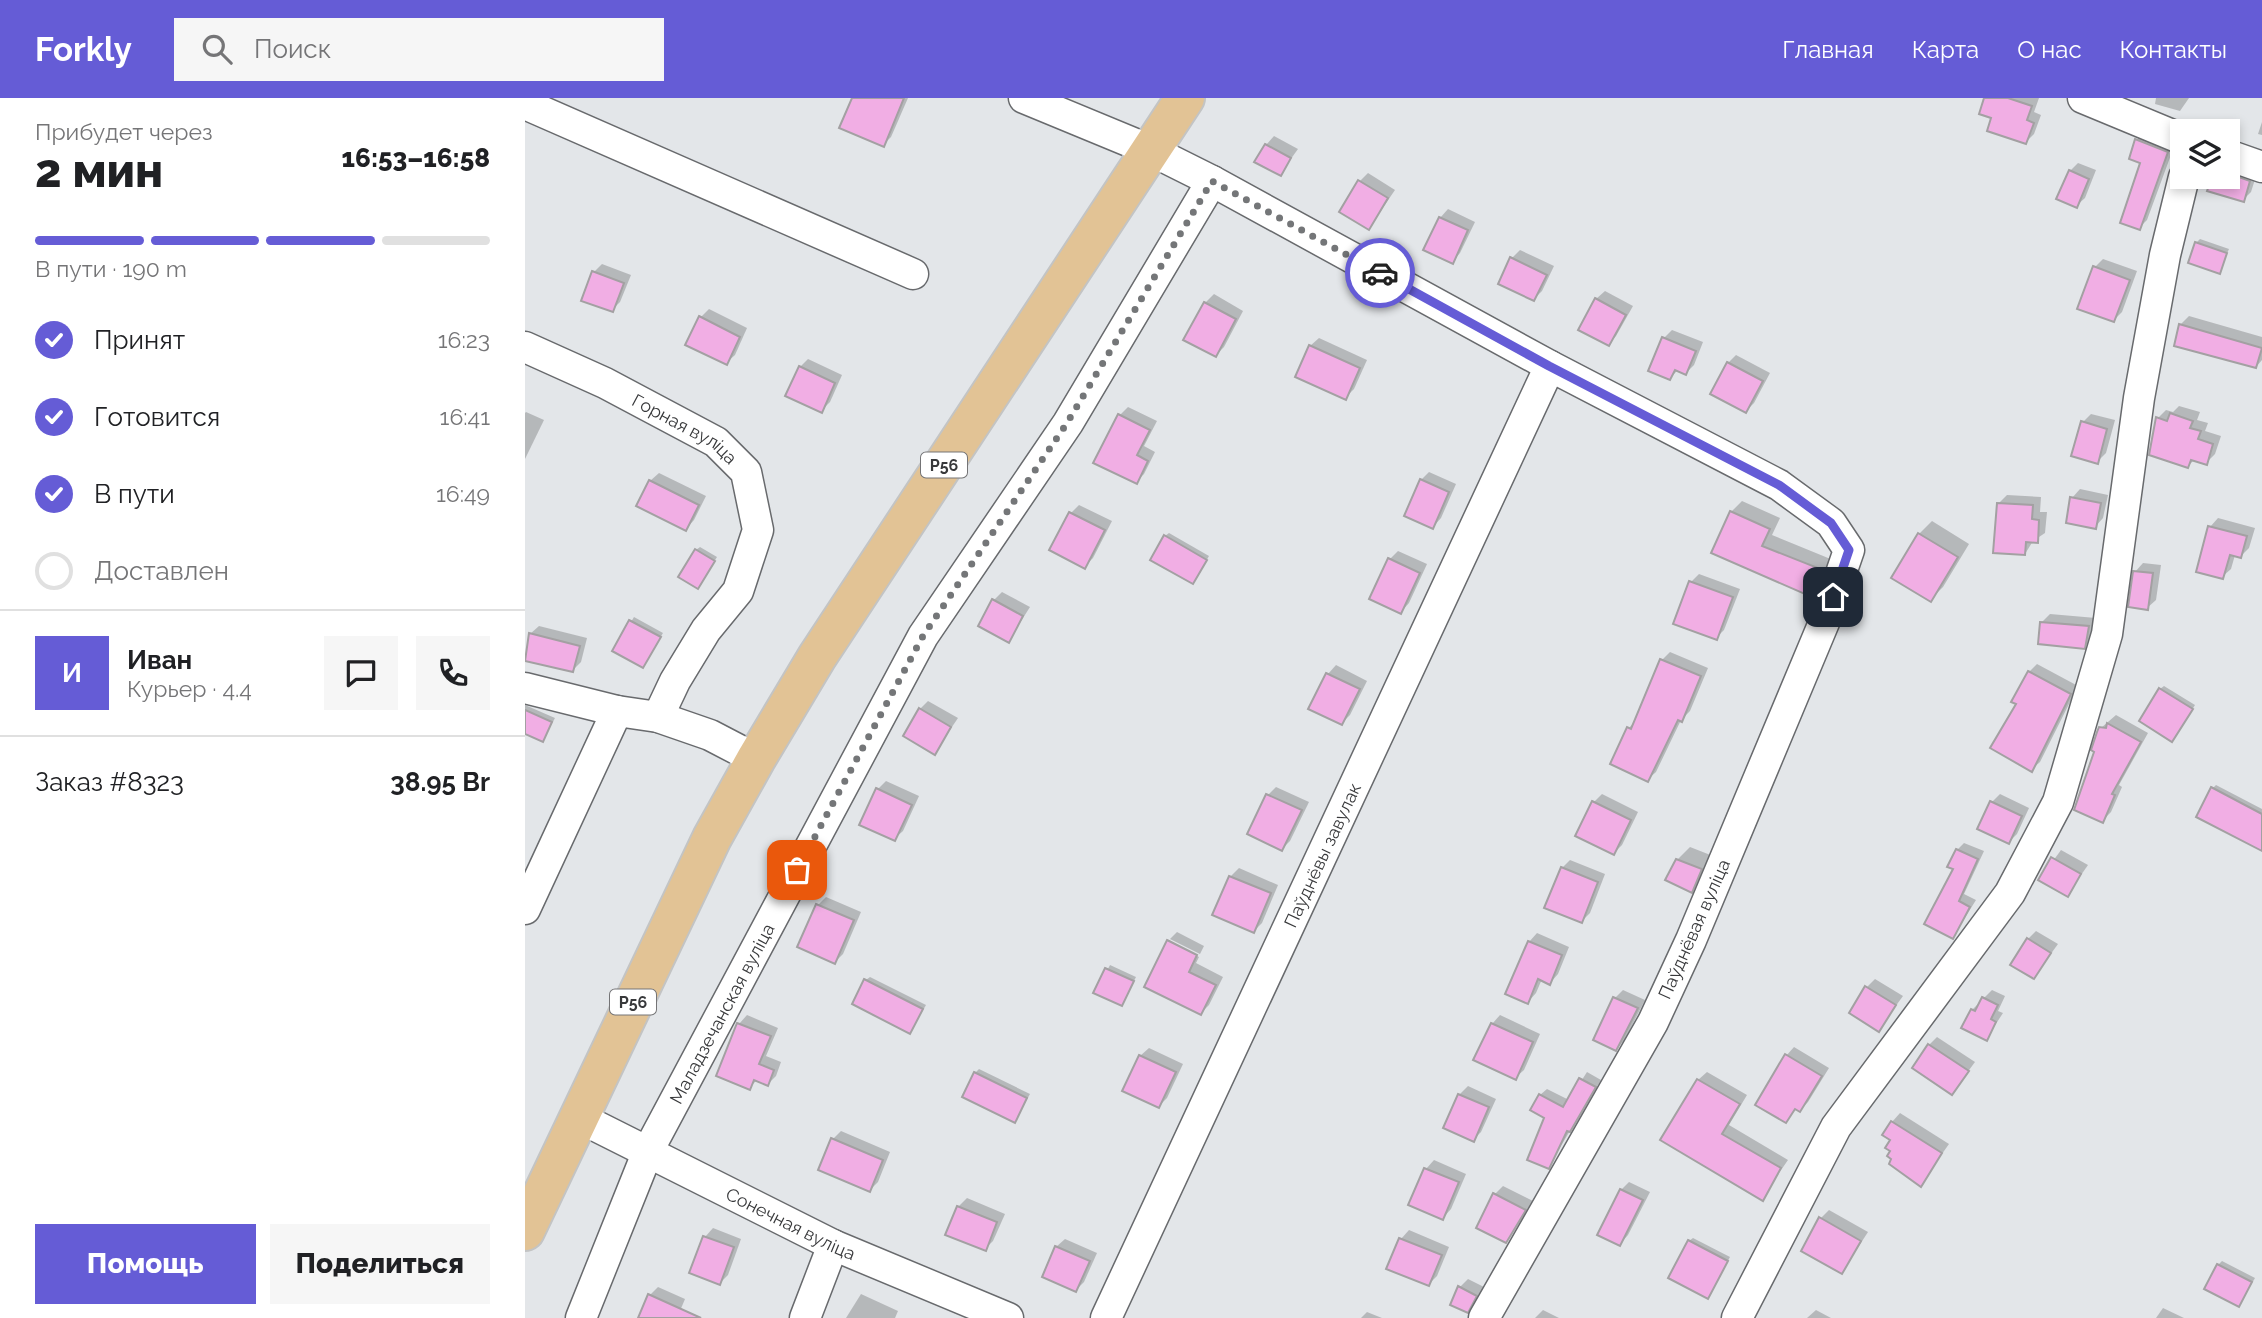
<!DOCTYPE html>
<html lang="ru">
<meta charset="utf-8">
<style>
body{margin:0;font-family:Raleway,sans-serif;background:#f6f6f6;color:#202124;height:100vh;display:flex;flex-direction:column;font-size:26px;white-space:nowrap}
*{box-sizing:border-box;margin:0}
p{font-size:23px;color:#757577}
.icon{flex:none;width:38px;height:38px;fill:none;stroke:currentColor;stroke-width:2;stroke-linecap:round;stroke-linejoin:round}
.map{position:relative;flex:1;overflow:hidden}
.side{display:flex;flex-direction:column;background:#fff;width:525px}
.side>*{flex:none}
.buttons{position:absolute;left:1645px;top:21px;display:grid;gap:14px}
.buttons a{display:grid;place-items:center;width:70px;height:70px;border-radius:0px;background:#fff;box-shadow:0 4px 10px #0003;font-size:35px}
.pin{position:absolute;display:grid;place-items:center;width:60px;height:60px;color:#fff;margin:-30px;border-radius:14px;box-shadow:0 4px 10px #0006}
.courier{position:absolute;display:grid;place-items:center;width:70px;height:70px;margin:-35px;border:5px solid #655cd6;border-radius:50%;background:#fff;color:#222;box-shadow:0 2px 9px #0007}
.overview em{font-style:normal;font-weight:800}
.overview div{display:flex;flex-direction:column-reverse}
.overview{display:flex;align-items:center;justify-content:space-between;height:119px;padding:0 35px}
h1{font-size:46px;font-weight:800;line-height:52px}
.bar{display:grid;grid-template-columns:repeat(4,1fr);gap:10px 7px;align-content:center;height:84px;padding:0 35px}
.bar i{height:9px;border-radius:5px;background:#e0e0e0}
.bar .active{background:#655cd6}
.bar p{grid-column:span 4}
.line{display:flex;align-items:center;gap:18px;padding:0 35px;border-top:2px solid #e0e0e0}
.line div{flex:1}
.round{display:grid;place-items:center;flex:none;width:74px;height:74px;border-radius:0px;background:#f6f6f6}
ol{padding:0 35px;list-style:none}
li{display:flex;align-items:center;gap:21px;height:77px}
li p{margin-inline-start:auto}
li .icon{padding:7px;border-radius:50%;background:#655cd6;color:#fff;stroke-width:4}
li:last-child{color:#757577}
li i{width:38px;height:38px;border:4px solid #e0e0e0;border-radius:50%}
.action{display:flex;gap:14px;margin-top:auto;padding:14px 35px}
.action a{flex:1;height:80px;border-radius:0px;background:#655cd6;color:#fff;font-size:28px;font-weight:800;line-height:80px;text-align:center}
.action a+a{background:#f6f6f6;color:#202124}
header{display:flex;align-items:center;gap:42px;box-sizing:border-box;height:98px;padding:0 35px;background:#655cd6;color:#fff}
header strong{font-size:33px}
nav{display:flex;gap:38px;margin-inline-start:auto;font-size:24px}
.search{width:490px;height:63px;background:#f6f6f6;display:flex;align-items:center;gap:18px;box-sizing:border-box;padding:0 24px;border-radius:0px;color:#757577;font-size:26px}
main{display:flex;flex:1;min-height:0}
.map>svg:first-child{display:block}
.shadow{fill:#0003}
.building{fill:#f1aee4;stroke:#a3a0a2;stroke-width:2}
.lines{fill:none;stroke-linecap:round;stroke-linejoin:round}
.minor-casing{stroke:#686a6d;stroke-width:33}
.major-casing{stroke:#c3c4c4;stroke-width:42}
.minor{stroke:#fff;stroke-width:30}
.major{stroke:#e2c395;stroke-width:38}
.done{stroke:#747678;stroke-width:7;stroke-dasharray:0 12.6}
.route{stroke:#655cd6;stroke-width:9}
.labels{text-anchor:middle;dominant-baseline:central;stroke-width:5;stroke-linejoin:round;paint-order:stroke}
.shield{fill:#fff;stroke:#747476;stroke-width:2}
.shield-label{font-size:16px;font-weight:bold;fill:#38393b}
.street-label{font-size:18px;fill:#38393b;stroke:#fff}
</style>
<header>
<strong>Forkly</strong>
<div class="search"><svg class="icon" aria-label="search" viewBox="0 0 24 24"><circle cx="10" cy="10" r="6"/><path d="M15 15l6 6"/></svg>Поиск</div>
<nav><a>Главная</a><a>Карта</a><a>О нас</a><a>Контакты</a></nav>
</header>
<main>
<section class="side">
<div class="overview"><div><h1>2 мин</h1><p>Прибудет через</p></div><em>16:53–16:58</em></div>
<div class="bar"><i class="active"></i><i class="active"></i><i class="active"></i><i></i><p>В пути · 190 m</p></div>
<ol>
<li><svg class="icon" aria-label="check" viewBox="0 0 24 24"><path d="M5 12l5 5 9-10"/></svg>Принят<p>16:23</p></li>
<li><svg class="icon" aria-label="check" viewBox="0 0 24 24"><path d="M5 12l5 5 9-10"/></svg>Готовится<p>16:41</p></li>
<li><svg class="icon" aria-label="check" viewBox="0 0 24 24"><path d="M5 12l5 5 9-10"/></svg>В пути<p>16:49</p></li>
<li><i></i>Доставлен</li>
</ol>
<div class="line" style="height:126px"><b class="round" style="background:#655cd6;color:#fff">И</b><div><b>Иван</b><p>Курьер · 4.4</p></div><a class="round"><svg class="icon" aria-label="chat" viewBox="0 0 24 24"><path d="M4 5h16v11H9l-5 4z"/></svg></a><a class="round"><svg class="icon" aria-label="phone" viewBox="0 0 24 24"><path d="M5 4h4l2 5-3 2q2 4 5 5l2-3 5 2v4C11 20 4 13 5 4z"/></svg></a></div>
<div class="line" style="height:91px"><div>Заказ #8323</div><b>38.95 Br</b></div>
<div class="action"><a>Помощь</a><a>Поделиться</a></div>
</section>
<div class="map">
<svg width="1737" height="1220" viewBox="0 0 1737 1220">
<rect width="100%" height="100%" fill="#e3e6e9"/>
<g class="shadow">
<polygon points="329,0 383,0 366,39 358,47"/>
<polygon points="1461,0 1514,0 1509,14 1516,17 1509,36 1501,44 1468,19"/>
<polygon points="1631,0 1664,0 1655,13 1630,6"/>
<polygon points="1737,24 1737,37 1733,36"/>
<polygon points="1620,33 1650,46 1622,122 1614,130 1618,64 1606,60 1612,42"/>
<polygon points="749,38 773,51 755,76 741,47"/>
<polygon points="1703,62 1732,75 1726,94 1718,102 1684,92 1688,79 1703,79"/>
<polygon points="1553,65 1571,72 1560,100 1551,108 1545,73"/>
<polygon points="843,75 870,92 844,130 835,83"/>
<polygon points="923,111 950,124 935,155 927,164 915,120"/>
<polygon points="1675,141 1704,151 1694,174 1671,145"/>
<polygon points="995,152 1029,168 1017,193 1009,201 987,160"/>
<polygon points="1578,161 1612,173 1597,214 1589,222 1570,169"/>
<polygon points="77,166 106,177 95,204 87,212 69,174"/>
<polygon points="1080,193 1108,208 1091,238 1083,246 1071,201"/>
<polygon points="689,196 718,213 699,249 691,257 680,205"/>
<polygon points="184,211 222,230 210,257 201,265 176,219"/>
<polygon points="1664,218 1737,239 1737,262 1731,269 1655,227"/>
<polygon points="1147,232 1178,244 1169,267 1161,275 1153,272 1145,280 1139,240"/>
<polygon points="794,240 842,262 829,291 820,300 785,248"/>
<polygon points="1211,257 1245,275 1229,305 1221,313 1203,265"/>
<polygon points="283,261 317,277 305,304 296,313 275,269"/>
<polygon points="1654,308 1675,314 1672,322 1683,325 1680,333 1696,338 1690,356 1681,365 1670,361 1663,368 1633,320 1641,312 1648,314"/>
<polygon points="603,309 632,323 619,348 630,354 619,376 611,384 595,317"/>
<polygon points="1,314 19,322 0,361 0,315"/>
<polygon points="1566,316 1590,322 1581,355 1572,364 1558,324"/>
<polygon points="904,374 931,386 916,420 908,429 896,382"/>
<polygon points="134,375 181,398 169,422 161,431 125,383"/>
<polygon points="1555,391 1583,397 1578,420 1570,429 1547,400"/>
<polygon points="1482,397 1516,399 1515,414 1522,414 1520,435 1508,443 1500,456 1474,405"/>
<polygon points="1217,403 1255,420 1247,437 1308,462 1300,487 1289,497 1189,454 1206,414"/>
<polygon points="554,407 587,423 568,460 559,469 546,415"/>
<polygon points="1693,420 1730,430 1724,450 1716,458 1710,457 1706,471 1697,479 1685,429"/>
<polygon points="1407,423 1444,446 1418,489 1405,502 1394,436"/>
<polygon points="644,435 684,458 671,481 640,438"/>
<polygon points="175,449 192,459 176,485 171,452"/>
<polygon points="873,453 902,466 884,505 876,514 865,461"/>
<polygon points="1618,465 1636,467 1631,502 1622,510 1610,474"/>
<polygon points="1174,476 1215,491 1199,532 1191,540 1166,484"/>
<polygon points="477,494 505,509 484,542 469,502"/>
<polygon points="1525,516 1571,520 1567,540 1559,549 1517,524"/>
<polygon points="109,519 138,535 118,568 89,552"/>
<polygon points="14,528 62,540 56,564 48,572 0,561 5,536"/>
<polygon points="1145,554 1183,570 1165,613 1156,622 1131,674 1122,682 1087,665 1104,630 1112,621 1137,562"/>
<polygon points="1512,566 1553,588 1515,664 1506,672 1494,606 1504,574"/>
<polygon points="811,567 842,583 825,617 817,625 786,610 803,576"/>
<polygon points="1639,588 1670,607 1651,638 1635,591"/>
<polygon points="403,603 433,620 410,654 395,611"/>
<polygon points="0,607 30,620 18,642 0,634"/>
<polygon points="1591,617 1623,635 1594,687 1597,689 1586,714 1577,723 1572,653 1576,630"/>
<polygon points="361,683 394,698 378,733 369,741 352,692"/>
<polygon points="1691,687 1737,711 1737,751 1688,690"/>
<polygon points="751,689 784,704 765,743 757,751 743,697"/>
<polygon points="1077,696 1113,714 1097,747 1089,755 1069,704"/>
<polygon points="1475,696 1504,710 1492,736 1484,744 1467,704"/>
<polygon points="1439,745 1459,753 1439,796 1451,802 1428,839 1432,752"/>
<polygon points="1165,749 1188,758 1179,780 1167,792 1152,762"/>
<polygon points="1536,752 1563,767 1542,797 1515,781"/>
<polygon points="1045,762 1080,776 1065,815 1057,823 1037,770"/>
<polygon points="714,770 753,787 737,825 729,833 705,779"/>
<polygon points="301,799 336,814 318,856 310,864 293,807"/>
<polygon points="1511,833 1533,846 1509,879 1503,841"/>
<polygon points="652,834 679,848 675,856 645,841"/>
<polygon points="1012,835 1044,849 1033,876 1025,885 1017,881 1011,895 1003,904 1004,844"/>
<polygon points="644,842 674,859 671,865 698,879 684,907 676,915 621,888"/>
<polygon points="585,867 611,879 597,906 571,894"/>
<polygon points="345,879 401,907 385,934 341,882"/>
<polygon points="1350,881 1378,898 1354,931 1342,889"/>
<polygon points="1098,892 1120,902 1099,943 1091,951 1090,900"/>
<polygon points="1467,892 1480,898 1473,913 1478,915 1461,941 1447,912"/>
<polygon points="222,917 253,930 241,958 256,964 251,978 243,986 232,982 224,990 193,977 214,926"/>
<polygon points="975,917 1015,936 999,972 990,980 967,926"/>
<polygon points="1412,939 1450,964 1427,995 1404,947"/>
<polygon points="1269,949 1304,970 1283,1004 1275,1012 1272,1010 1261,1023 1261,958"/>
<polygon points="624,950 658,966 642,1000 634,1008 615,958"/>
<polygon points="454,971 505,996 490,1023 450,975"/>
<polygon points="1062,974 1076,982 1023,1069 1021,1019 1015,997 1022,991 1044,1002"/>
<polygon points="1182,974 1222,997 1204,1027 1263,1062 1237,1100 1138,1042 1173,982"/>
<polygon points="943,988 971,1001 956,1034 948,1042 934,997"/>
<polygon points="1375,1015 1424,1046 1395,1087 1369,1061 1367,1024"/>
<polygon points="316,1033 365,1054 353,1084 345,1092 308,1041"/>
<polygon points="909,1062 941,1076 926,1111 918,1120 901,1071"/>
<polygon points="1104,1084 1125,1094 1103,1137 1095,1146 1096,1092"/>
<polygon points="978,1088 1008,1103 981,1143 970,1096"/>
<polygon points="442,1100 480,1116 468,1143 460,1151 433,1109"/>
<polygon points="1304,1112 1343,1134 1317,1174 1296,1120"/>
<polygon points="188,1130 216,1141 203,1177 195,1185 180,1139"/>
<polygon points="884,1132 924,1149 912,1178 904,1186 876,1141"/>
<polygon points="1168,1140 1205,1159 1183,1199 1164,1143"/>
<polygon points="540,1141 572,1155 559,1184 551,1192 531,1149"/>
<polygon points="1697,1163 1730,1180 1714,1207 1693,1167"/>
<polygon points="943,1181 959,1189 942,1213 935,1189"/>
<polygon points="133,1189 160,1201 152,1220 114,1220 125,1197"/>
<polygon points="336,1196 373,1213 370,1220 321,1220"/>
<polygon points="1638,1210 1659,1220 1631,1220"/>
<polygon points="1018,1212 1034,1220 1010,1220"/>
<polygon points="1291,1212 1306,1220 1282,1220"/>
<polygon points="842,1214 857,1220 836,1220"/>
</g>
<g class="building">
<polygon points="327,0 379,0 359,49 314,30"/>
<polygon points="1459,0 1483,0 1507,8 1502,22 1509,25 1501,46 1462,33 1466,20 1454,16"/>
<polygon points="1610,41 1643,54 1615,132 1595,125 1615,65 1604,61"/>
<polygon points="740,46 766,60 756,78 729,64"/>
<polygon points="1544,72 1564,81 1552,110 1531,101"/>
<polygon points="1703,75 1725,83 1719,104 1682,93 1687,79 1703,79"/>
<polygon points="833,82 863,100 844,132 814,114"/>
<polygon points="914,119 943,132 928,166 898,152"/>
<polygon points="1670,144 1702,155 1695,176 1663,165"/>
<polygon points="985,159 1022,177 1009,203 973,186"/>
<polygon points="1568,168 1605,182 1589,224 1552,211"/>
<polygon points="67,173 99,185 88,214 56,203"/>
<polygon points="1070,200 1101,217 1084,248 1053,232"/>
<polygon points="679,204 711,221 691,259 658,242"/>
<polygon points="174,218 215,239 202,267 160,247"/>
<polygon points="1654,226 1737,250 1731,270 1649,248"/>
<polygon points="1137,239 1171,253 1161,277 1150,272 1145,282 1123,273"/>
<polygon points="784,247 835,270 821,302 770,279"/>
<polygon points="1202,264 1238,283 1221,315 1185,296"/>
<polygon points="274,268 310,285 297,315 260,298"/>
<polygon points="1645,315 1668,323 1665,330 1676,333 1673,341 1688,346 1682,367 1666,362 1663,370 1624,357 1631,319 1642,323"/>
<polygon points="593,316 625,332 612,357 623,363 612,386 568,365"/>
<polygon points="1556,323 1582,331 1573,366 1546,358"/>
<polygon points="895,381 924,394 908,431 879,418"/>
<polygon points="124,382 174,407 161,433 111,408"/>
<polygon points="1545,399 1576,405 1571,431 1541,425"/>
<polygon points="1472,405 1508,407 1507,421 1514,422 1513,445 1501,444 1500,457 1468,455"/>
<polygon points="1205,413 1245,431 1237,448 1298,472 1289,500 1186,455"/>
<polygon points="544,414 580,432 560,471 524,452"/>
<polygon points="1683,428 1722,438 1716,460 1705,457 1698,481 1671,474"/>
<polygon points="1393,435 1433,459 1406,504 1366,480"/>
<polygon points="639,437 682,462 668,486 625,462"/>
<polygon points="170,451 190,463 173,491 153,479"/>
<polygon points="863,460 895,475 876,516 844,501"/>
<polygon points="1608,473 1628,475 1623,512 1603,509"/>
<polygon points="1164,483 1208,499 1192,542 1148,526"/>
<polygon points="467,501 498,518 484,545 453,528"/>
<polygon points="104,522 136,539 118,570 87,553"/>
<polygon points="1515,524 1564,528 1560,551 1513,546"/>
<polygon points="4,535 55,548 48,574 0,563"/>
<polygon points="1135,561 1176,578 1157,624 1153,622 1123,684 1085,666 1102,629 1106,631"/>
<polygon points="1503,573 1546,596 1507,674 1465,650 1491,606 1486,604"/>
<polygon points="801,575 835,591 817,627 783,611"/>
<polygon points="1634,590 1668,611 1647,644 1614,623"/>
<polygon points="394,610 426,629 410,657 378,638"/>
<polygon points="0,612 27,624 18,644 0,636"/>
<polygon points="1582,625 1616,644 1587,696 1590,697 1578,725 1549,712 1569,654 1566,652 1572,634 1574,629 1581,630"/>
<polygon points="1686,689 1737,716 1737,753 1671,719"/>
<polygon points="351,690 387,707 370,743 334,727"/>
<polygon points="741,696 777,712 757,753 722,736"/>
<polygon points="1067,703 1106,722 1089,757 1050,738"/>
<polygon points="1465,703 1497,718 1484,746 1452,731"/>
<polygon points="1431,751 1453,761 1434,803 1445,809 1428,841 1399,826 1428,771 1422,769"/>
<polygon points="1526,759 1556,776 1543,799 1513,782"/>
<polygon points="1151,761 1177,771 1167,795 1140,782"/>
<polygon points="1036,769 1073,784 1057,825 1019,810"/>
<polygon points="704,778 746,795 729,835 687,817"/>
<polygon points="291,806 329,822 310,866 272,849"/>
<polygon points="1502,840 1526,855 1509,881 1485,867"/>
<polygon points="642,842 672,857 664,874 691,887 676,917 619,889"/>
<polygon points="1003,843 1037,857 1025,887 1013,881 1003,906 980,896"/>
<polygon points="580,870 609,883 597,908 568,895"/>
<polygon points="339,881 398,911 385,936 327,906"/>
<polygon points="1340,888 1371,907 1354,934 1324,915"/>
<polygon points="1088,899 1113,910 1091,953 1068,942"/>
<polygon points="1457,899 1473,907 1466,921 1471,924 1462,943 1436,930 1446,911 1450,913"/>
<polygon points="212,925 246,938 234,966 249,972 243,988 229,982 225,992 191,978"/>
<polygon points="966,925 1008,944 991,982 948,962"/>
<polygon points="1403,946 1444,973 1427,997 1387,970"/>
<polygon points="1260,956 1297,978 1275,1014 1270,1011 1261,1025 1230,1007"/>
<polygon points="614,957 651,974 634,1010 597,993"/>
<polygon points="449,974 502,1000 490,1025 437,999"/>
<polygon points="1054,980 1071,989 1045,1034 1042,1033 1024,1071 1002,1062 1019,1020 1005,1012 1014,996 1038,1009"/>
<polygon points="1172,981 1215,1006 1197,1036 1256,1070 1238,1103 1135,1042"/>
<polygon points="933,996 964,1009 949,1044 918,1030"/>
<polygon points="1366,1023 1417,1055 1396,1089 1364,1066 1366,1061 1362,1058 1365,1053 1360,1050 1365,1042 1357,1037"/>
<polygon points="306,1040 358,1062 345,1094 293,1072"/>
<polygon points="899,1070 934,1084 918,1122 883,1107"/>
<polygon points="1095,1091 1118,1102 1095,1148 1072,1137"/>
<polygon points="968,1095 1001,1112 981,1145 951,1130"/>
<polygon points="432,1108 472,1124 461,1153 420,1137"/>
<polygon points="1294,1119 1336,1143 1317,1176 1276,1153"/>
<polygon points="178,1138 209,1149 195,1187 164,1175"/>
<polygon points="874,1140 917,1157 904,1188 861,1171"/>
<polygon points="1163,1142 1203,1163 1183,1201 1143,1180"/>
<polygon points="530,1148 565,1163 551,1194 517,1179"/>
<polygon points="1692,1166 1727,1184 1714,1209 1679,1191"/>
<polygon points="933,1188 952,1198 943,1215 925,1207"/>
<polygon points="123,1196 176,1220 113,1220"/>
</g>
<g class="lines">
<defs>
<g id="minor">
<polyline points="499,0 625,52 687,83 1025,268 1254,387 1306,425 1324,452 1300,522 1166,842 1128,924 959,1220"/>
<polyline points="1558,0 1657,41"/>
<polyline points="0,6 388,176"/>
<polyline points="1703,57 1737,69"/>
<path id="s1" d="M0 249 80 285 191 344 221 374 233 432 213 493 181 532 150 583 133 619"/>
<polyline points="0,590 92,613 133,619 185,637 231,661"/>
<polyline points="0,811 92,613"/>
<path id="s2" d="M53 1019 308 1147 483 1220"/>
<path id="s3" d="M56 1220 123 1053 398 538 543 325 687 83"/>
<polyline points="280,1220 308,1147"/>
<path id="s4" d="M581 1220 1025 268"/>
<polyline points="1212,1220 1311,1029 1485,795 1533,704 1582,536 1614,300 1640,157 1659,79"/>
</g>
<polyline id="major" points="0,1133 187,740 231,661 292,559 660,0"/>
</defs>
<use href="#minor" class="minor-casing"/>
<use href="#major" class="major-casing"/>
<use href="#minor" class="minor"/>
<use href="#major" class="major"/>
</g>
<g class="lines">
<polyline class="done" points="272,772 398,538 542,325 687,83 855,175"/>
<polyline class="route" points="855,175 1024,268 1254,387 1306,425 1324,452 1308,499"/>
</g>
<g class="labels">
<g class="shield">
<rect x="396" y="354.5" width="46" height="25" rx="5"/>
<rect x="85" y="891.5" width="46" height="25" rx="5"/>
</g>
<g class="shield-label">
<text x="419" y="367">Р56</text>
<text x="108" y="904">Р56</text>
</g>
<g class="street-label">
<text stroke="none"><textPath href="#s1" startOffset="180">Горная вуліца</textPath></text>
<text stroke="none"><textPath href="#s4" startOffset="511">Паўднёвы завулак</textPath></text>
<text transform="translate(1169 831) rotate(-66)">Паўднёвая вуліца</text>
<text stroke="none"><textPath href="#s3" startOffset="336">Маладзечанская вуліца</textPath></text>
<text stroke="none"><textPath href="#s2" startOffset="238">Сонечная вуліца</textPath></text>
</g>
</g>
</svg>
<div class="buttons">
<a><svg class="icon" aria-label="layers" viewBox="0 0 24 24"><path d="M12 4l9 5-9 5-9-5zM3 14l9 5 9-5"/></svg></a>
</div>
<div class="pin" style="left:272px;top:772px;background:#ea580c"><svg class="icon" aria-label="bag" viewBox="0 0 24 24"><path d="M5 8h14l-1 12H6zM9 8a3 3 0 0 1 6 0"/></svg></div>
<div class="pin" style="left:1308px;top:499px;background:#1f2937"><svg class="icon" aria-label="home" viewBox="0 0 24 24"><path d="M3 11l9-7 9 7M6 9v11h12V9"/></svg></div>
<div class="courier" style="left:855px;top:175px"><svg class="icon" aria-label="car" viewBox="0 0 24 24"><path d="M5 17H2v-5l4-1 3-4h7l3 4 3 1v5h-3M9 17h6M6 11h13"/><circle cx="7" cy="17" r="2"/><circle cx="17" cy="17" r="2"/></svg></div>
</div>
</main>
